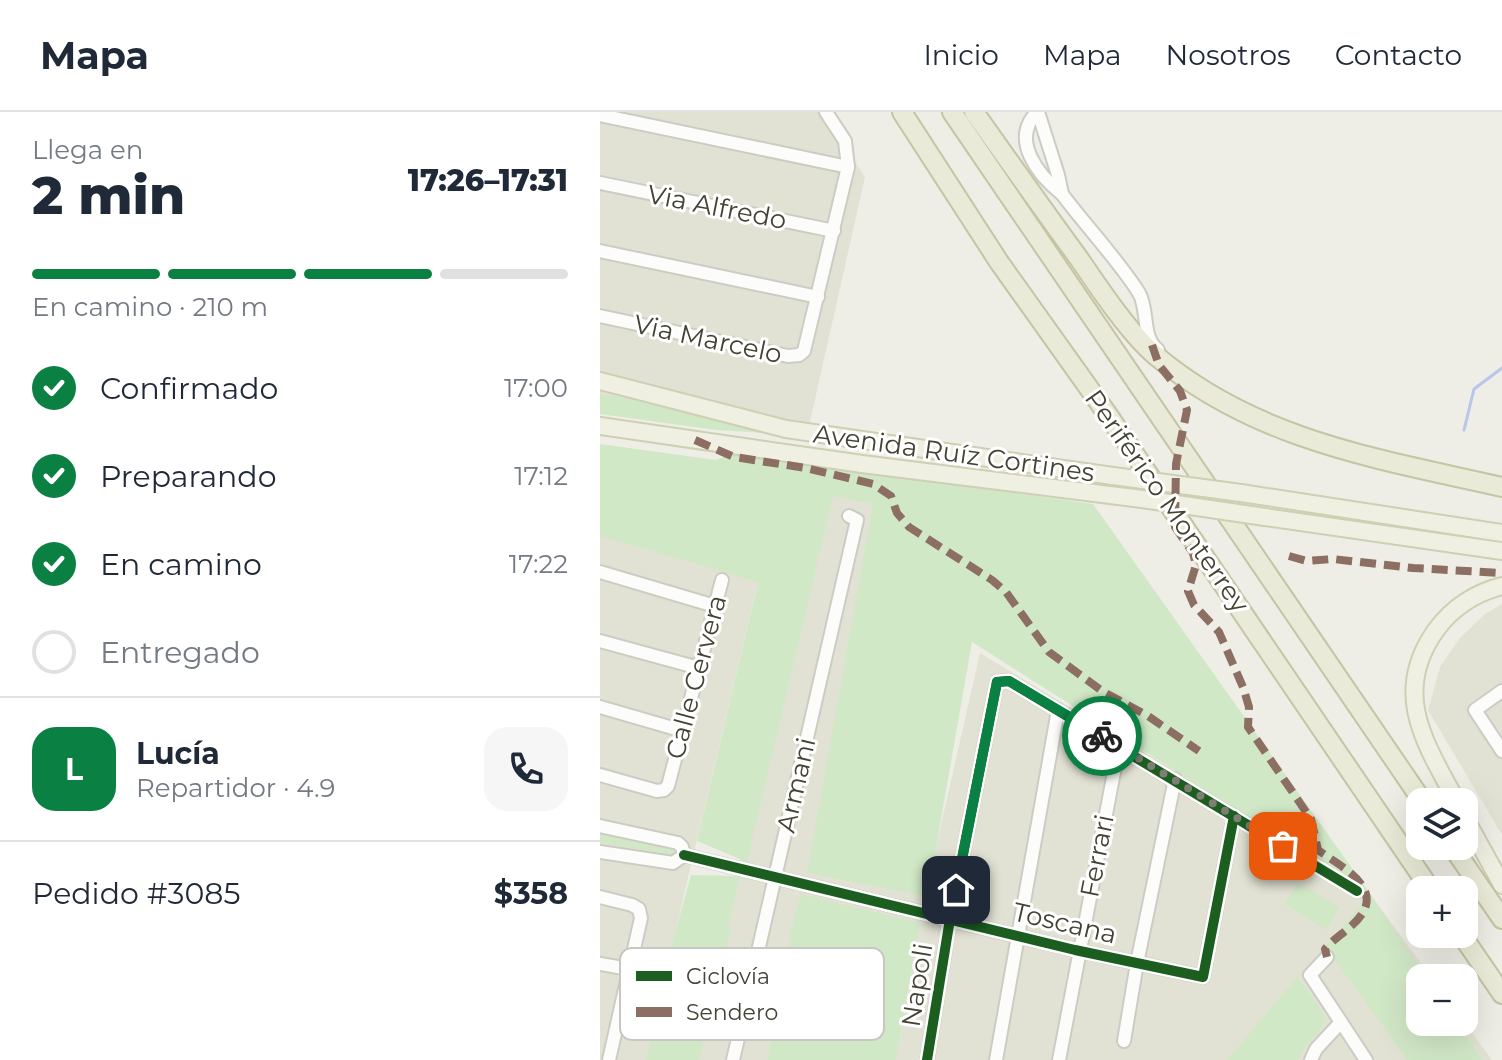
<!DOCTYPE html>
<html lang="es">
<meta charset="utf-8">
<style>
body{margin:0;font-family:Montserrat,sans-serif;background:#f6f6f7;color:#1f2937;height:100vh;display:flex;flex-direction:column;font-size:30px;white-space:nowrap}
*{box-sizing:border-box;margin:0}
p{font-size:26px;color:#747a83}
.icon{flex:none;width:44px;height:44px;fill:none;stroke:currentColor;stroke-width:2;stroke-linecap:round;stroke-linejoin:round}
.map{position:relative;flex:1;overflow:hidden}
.side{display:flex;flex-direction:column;background:#fff;width:600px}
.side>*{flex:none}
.buttons{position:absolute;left:806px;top:676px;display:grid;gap:16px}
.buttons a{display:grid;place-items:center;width:72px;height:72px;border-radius:16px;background:#fff;box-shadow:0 8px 32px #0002;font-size:40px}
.pin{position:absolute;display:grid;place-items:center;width:68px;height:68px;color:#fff;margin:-34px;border-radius:16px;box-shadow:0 4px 12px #0006}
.courier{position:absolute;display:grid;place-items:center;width:80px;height:80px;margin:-40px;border:6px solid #0b8043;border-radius:50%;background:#fff;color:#222;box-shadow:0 2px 10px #0007}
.headline em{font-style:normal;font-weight:800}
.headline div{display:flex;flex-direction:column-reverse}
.headline{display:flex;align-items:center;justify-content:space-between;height:136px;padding:0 32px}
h1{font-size:52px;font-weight:800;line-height:60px}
.bar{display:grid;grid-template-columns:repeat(4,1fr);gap:12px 8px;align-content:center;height:96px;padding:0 32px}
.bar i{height:10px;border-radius:6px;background:#e0e1e3}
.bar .current{background:#0b8043}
.bar p{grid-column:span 4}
.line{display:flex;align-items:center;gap:20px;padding:0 32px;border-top:2px solid #e0e1e3}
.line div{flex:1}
.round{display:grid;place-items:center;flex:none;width:84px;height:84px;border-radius:24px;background:#f6f6f7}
ol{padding:0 32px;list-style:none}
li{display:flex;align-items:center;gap:24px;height:88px}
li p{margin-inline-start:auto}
li .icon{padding:8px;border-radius:50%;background:#0b8043;color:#fff;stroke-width:4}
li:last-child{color:#747a83}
li i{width:44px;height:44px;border:4px solid #e0e1e3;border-radius:50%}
header{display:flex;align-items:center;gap:48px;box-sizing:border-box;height:112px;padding:0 40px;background:#fff;border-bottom:2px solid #e0e1e3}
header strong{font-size:38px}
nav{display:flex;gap:44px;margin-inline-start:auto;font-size:28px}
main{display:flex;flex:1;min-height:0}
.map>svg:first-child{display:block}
.residential{fill:#e2e2d4}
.green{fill:#d1e8c7}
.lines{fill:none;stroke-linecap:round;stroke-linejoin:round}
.stream{stroke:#b8c6eb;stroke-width:3}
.minor-casing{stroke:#ccccc4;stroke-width:16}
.major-casing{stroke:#cfcfb4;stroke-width:20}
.highway-casing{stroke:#c5c4a3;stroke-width:22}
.minor{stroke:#fcfcfb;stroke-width:12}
.major{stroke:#eff0e2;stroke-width:16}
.highway{stroke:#eaead8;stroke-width:18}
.major-bridge-casing{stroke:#cfcfb4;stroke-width:20;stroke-linecap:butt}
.major-bridge{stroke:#eff0e2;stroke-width:16}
.quiet{stroke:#8d6e63;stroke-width:8;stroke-dasharray:16 8;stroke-linecap:butt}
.cycleway-casing{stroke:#fff;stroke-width:15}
.cycleway{stroke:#1b5e20;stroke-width:10}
.done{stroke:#7f7e72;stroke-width:8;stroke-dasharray:0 14.4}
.route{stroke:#0b8043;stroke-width:10}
.labels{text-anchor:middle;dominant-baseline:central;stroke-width:6;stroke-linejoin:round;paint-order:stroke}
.street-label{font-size:26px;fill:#434234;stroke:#fff}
.key{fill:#fff;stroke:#c7c6c2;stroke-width:2}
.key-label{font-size:22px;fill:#434234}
</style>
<header>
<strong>Mapa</strong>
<nav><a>Inicio</a><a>Mapa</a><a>Nosotros</a><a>Contacto</a></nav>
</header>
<main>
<section class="side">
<div class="headline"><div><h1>2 min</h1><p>Llega en</p></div><em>17:26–17:31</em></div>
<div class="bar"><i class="current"></i><i class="current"></i><i class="current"></i><i></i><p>En camino · 210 m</p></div>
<ol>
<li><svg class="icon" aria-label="check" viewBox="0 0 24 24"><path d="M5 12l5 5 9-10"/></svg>Confirmado<p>17:00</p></li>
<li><svg class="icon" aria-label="check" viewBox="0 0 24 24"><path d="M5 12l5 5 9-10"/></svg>Preparando<p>17:12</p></li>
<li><svg class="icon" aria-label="check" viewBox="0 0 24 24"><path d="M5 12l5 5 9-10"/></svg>En camino<p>17:22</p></li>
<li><i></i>Entregado</li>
</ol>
<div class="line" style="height:144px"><b class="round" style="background:#0b8043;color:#fff">L</b><div><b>Lucía</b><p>Repartidor · 4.9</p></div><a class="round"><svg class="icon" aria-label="phone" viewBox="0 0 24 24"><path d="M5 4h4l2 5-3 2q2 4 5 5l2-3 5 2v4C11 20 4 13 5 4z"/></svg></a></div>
<div class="line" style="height:104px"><div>Pedido #3085</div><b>$358</b></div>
</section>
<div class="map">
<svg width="902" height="948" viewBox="0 0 902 948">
<rect width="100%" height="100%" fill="#eeeee6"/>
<g class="residential">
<polygon points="0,0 222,0 265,65 210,310 0,285"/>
<polygon points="0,342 182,367 76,817 125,814 226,368 292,377 325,783 380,541 733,754 771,783 832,866 820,866 820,910 864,910 892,948 296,948 313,852 190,829 167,948 0,948"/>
<polygon points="902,492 902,723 828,598 840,555 860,526 885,502"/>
</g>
<g class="green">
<polygon points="0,282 50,290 166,321 116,318 0,302"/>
<polygon points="0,332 116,348 136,340 493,392 771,783 827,866 820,866 820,910 857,910 882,948 807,948 725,834 771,783 372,530 336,736 325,784 207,761 273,392 233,384 147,750 97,729 158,470 0,424"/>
<polygon points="0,722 67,735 76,741 75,744 0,730"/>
<polygon points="91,763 140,764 128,815 119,815 131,816 99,948 46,948 76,817"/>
<polygon points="698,771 739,795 727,818 684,792"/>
<polygon points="201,782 320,811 296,948 167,948 190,829 188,828"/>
<path d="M698 864 726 906C721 922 704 932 698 948H627Z"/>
</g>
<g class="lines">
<polyline class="stream" points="864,318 874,277 902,256"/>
<defs>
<g id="minor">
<path d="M437 0C410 28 438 63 462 82 485 113 519 149 539 181 549 198 541 225 558 238"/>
<polyline points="438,0 458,63 462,82"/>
<polyline points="0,3 248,55"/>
<polyline points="0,71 234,119"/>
<polyline points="0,139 218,185"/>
<polyline points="0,204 188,244 199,243 204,239 248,55 245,29 226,0"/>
<polyline points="0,460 115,494"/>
<polyline points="0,529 99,556"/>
<polyline points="902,579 875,598 902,639"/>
<polyline points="0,595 83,619"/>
<polyline points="0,663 57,679 64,678 68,674 122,468"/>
<polyline points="0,714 78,731 82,735 84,743"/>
<polyline points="0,740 73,751 84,743"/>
<polyline points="84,743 475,838 603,865 634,704"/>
<polyline points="0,785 32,793 39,797 41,806 9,948"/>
<polyline points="727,845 710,863 766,948"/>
<polyline points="0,852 29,857"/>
<polyline points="524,929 537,851 575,667"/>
<polyline points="133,948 257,408 249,404"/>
<polyline points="327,948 350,807 397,570 409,569 757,779"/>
<polyline points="396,948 458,598"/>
<polyline points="459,948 519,634"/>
<polyline points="711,948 716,937 741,910"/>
</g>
<g id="major">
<polyline points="0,269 186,317 513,364"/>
<polyline points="0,314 262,352 542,387"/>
<polyline points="641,381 902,421"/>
<polyline points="665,405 902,439"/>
<path d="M857 690C825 631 791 581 836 518 853 495 875 481 902 474"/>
<polyline points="864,704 902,773"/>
</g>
<g id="highway">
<polyline points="302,0 399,150 508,303 831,778"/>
<polyline points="352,0 823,690"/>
<path d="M374 0C409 49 444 99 480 148 499 176 530 222 555 243 655 328 778 347 902 375"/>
<polyline points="852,734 902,807"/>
<polyline points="861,822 902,882"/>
</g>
</defs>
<use href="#minor" class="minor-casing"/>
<use href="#major" class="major-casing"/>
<use href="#highway" class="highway-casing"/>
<use href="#minor" class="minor"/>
<use href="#major" class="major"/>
<use href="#highway" class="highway"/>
<defs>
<g id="major-bridge">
<polyline points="513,364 641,381"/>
<polyline points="542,387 665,405"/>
</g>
</defs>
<use href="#major-bridge" class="major-bridge-casing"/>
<use href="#major-bridge" class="major-bridge"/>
<g class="quiet">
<path d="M552 233 559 253 580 279 587 298 576 352 575 415 593 441 596 453 588 479 594 493 619 520 643 575 649 595 648 615 711 707 718 738C738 753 781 773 762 802 753 816 736 824 725 837L727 845"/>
<polyline points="95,328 134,345 206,356 273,372 291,384 297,401 309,415 392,468 406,480 449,540 502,579 548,604 599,639"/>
<polyline points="689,444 707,449 733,447 813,456 902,461"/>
</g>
<defs>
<g id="cycleway">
<polyline points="84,743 475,838 603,865 634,704"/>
<polyline points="327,948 350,807 397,570 409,569 757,779"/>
</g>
</defs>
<use href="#cycleway" class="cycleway-casing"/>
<use href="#cycleway" class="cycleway"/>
</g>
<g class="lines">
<polyline class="done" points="502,624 683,734"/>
<polyline class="route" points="356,778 397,570 409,569 502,624"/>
</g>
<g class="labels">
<g class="street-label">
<text transform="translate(117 95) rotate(11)">Via Alfredo</text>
<text transform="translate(108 227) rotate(12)">Via Marcelo</text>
<text transform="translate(354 341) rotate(8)">Avenida Ruíz Cortines</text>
<text transform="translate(567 389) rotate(55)">Periférico Monterrey</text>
<text transform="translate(96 565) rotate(-75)">Calle Cervera</text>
<text transform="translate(196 673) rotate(-77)">Armani</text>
<text transform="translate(497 744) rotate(-79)">Ferrari</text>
<text transform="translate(465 811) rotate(13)">Toscana</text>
<text transform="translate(317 873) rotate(-81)">Napoli</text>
</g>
</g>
<rect x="20" y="836" width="264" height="92" rx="12" class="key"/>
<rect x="36" y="859" width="36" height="10" fill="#1b5e20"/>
<rect x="36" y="895" width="36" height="10" fill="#8d6e63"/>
<g class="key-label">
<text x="86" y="872">Ciclovía</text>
<text x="86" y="908">Sendero</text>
</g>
</svg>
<div class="buttons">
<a><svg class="icon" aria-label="layers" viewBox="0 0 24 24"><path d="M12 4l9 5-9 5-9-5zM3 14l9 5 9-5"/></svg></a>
<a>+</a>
<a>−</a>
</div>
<div class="pin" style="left:683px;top:734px;background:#ea580c"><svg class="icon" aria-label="bag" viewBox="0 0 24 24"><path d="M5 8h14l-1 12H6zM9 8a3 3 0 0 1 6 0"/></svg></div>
<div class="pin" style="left:356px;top:778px;background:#1f2937"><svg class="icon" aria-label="home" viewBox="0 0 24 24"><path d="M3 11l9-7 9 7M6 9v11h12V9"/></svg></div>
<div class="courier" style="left:502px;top:624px"><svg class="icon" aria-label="bike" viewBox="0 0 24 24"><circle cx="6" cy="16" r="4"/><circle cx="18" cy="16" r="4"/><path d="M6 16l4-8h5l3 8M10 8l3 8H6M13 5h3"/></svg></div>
</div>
</main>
